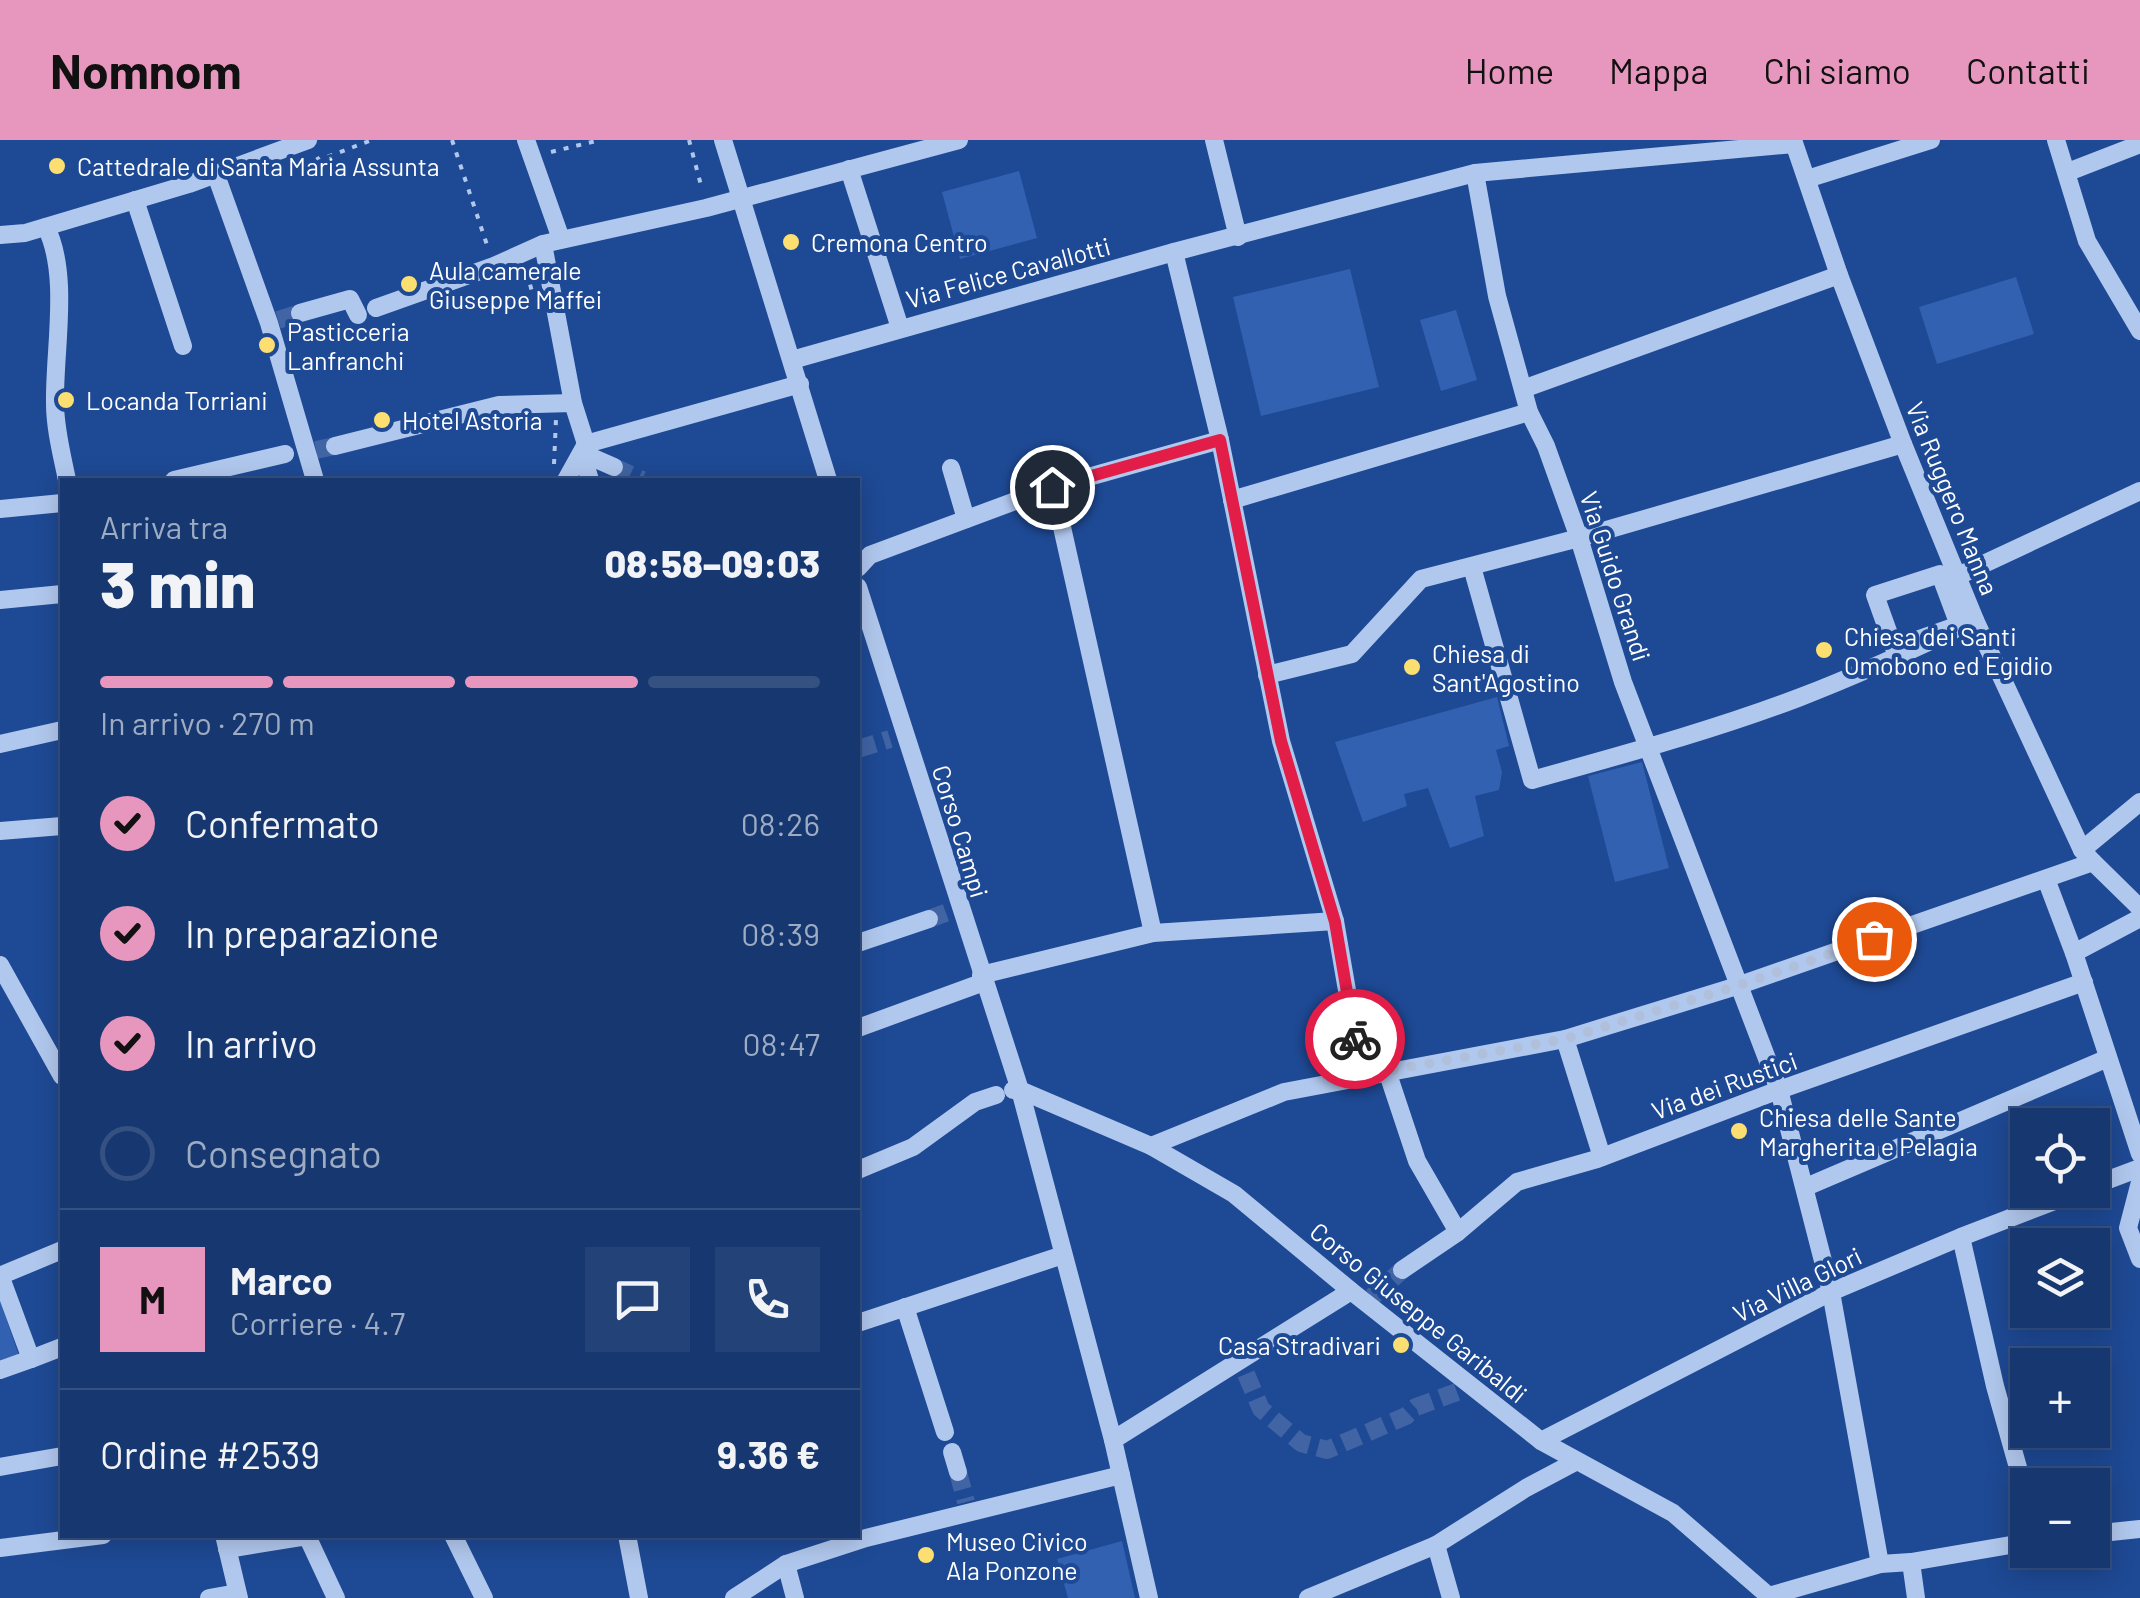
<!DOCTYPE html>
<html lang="it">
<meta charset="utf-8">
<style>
body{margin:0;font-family:Barlow,sans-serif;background:#234277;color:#f1f3f6;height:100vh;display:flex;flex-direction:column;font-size:38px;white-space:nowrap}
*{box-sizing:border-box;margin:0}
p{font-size:32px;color:#9eacc3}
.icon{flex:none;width:55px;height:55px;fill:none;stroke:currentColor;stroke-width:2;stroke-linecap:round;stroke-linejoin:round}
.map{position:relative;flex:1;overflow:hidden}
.sheet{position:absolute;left:60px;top:338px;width:800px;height:1060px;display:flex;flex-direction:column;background:#16376f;border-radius:0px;box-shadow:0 5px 25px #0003,0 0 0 2px #355182}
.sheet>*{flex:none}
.fabs{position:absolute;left:2010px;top:968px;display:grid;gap:20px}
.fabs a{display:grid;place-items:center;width:100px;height:100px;border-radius:0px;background:#16376f;box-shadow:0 5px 25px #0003,0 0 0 2px #355182;font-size:50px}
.pin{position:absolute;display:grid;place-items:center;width:85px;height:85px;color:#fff;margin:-42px;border:5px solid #fff;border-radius:50%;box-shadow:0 2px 10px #0007}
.courier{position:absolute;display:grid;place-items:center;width:100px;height:100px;margin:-50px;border:8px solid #e11d48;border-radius:50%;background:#fff;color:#222;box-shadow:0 2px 12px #0007}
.overview em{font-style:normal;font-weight:800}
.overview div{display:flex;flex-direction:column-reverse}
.overview{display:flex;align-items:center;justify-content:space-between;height:170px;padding:0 40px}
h1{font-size:65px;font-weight:800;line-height:75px}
.bar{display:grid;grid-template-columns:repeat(4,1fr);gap:15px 10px;align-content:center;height:120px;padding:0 40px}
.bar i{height:12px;border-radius:8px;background:#355182}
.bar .selected{background:#e797bd}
.bar p{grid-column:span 4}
.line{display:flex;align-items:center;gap:25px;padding:0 40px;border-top:2px solid #355182}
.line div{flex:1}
.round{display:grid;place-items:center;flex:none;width:105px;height:105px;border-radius:0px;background:#234277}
ol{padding:0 40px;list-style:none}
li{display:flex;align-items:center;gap:30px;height:110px}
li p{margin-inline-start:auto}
li .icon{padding:10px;border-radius:50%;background:#e797bd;color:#111;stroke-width:4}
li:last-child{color:#9eacc3}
li i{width:55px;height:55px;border:5px solid #355182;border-radius:50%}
header{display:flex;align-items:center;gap:60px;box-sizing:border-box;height:140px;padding:0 50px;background:#e797bd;color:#111}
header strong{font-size:48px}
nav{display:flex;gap:55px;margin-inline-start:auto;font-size:35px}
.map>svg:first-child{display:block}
.green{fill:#3261b2}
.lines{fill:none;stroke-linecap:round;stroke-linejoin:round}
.minor-tunnel{stroke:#4064a4;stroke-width:18;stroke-dasharray:18 9;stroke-linecap:butt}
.path{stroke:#b1c8ee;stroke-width:4;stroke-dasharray:5 8;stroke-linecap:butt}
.minor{stroke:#b1c8ee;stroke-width:18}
.done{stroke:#b0bfda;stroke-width:10;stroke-dasharray:0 18}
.route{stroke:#e11d48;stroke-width:12}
.poi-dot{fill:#fddf71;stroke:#1e4994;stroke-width:4}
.labels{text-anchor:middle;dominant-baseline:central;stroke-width:8;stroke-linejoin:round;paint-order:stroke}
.poi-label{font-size:25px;fill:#fff;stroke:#1e4994;text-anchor:start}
.street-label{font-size:25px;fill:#fff;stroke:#1e4994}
</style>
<header>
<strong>Nomnom</strong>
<nav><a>Home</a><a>Mappa</a><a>Chi siamo</a><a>Contatti</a></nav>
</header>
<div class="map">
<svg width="2140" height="1458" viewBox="0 0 2140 1458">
<rect width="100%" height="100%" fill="#1e4994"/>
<g class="green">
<polygon points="1019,31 1037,98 960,119 942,52"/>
<polygon points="1350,129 1379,247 1261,276 1233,157"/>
<polygon points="2016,137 2034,194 1937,224 1919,167"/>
<polygon points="1456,170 1477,240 1441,251 1420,180"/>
<polygon points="1497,557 1509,606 1496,610 1502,632 1499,650 1475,656 1484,696 1450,708 1428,648 1404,654 1407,666 1363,682 1335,602"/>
<polygon points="1642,622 1669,728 1615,742 1588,636"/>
<polygon points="0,1160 19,1216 0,1222"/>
<polygon points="1122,1401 1135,1458 1068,1458 1057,1419"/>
</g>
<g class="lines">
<g class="minor-tunnel">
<polyline points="278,180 300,173"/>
<polyline points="316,310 335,306"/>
<polyline points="614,327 642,340"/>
<polyline points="858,609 890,599"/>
<polyline points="929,779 948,772"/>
<polyline points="1372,1157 1402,1130"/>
<polyline points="1246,1234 1261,1269 1301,1303 1327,1310 1406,1276 1416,1267 1457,1252"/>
<polyline points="958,1332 966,1362"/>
</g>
<g class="path">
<polyline points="452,0 489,111"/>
<polyline points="689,0 702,49"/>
<polyline points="551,12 600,0"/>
<polyline points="317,17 319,20 372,0"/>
<polyline points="527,132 532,152"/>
<polyline points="554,324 556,279"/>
</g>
<g class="minor">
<polyline points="526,0 561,99"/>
<polyline points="723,0 828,340"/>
<polyline points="1214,0 1238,97"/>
<polyline points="1793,0 1839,135 1903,304 1975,480 2082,710 2093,722"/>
<polyline points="2056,0 2087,101 2140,191"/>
<polyline points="849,29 900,188"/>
<polyline points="2068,32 2140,4"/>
<polyline points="1475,33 1497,156 1529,272 1546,306 1579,398 1623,542 1779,950 1831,1152 1880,1424"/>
<polyline points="216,35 269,183 315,340"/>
<polyline points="1807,39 1931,0"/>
<polyline points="135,60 183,206"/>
<path d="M46 87C70 135 54 210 55 263 55 289 62 315 67 340"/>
<polyline points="0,95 25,93 189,44 308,0"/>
<polyline points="543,104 573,263 586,304"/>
<polyline points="1174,112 1220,300 1281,601 1335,781 1357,908 1387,931"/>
<polyline points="376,168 494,126 543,104 706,68 959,0"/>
<polyline points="300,173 350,159 358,175"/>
<polyline points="792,220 1174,112 1475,33 1794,4"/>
<polyline points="1523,249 1839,135"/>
<polyline points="335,306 499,265 573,263"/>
<polyline points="582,313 614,327"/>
<polyline points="582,313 590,340"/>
<polyline points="951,328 966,379"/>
<polyline points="174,340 285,314"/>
<polyline points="566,340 586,304 800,244"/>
<polyline points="1053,347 1153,793"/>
<polyline points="1232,360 1529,272"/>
<polyline points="0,369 62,363"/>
<path d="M1472 427 1532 640C1621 615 1711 591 1798 558 1858 535 1917 508 1975 480"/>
<polyline points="858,428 870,415 1053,347 1220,300"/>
<polygon points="1940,434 1959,485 1894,508 1875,455"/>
<polyline points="1958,436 2140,351"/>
<polyline points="858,447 1020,950 1113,1300 1149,1458"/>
<polyline points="0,460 62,454"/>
<polyline points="1267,535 1352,514 1421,439 1579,398 1903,304"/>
<polyline points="0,604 62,590"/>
<polyline points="0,691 62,686"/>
<polyline points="2082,710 2140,662"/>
<polyline points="2046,739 2074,813 2140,778"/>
<polyline points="858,803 929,779"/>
<polyline points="2074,813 2140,1014"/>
<polyline points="0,825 62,936"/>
<polyline points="981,835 1153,793 1335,781"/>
<polyline points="858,888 984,842"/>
<polyline points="1565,899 1602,1017"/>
<polyline points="1387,931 1417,1021 1458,1092"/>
<polyline points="1013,950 1020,950 1151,1006 1234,1054 1351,1151 1541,1301 1673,1373 1771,1458"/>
<polyline points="1151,1006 1284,952 1565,899 1737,846 2093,722 2140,768"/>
<polyline points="858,1030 913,1007 975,962 996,955"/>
<polyline points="2140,1042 2128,1088 2140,1119"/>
<polyline points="2092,1046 2140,1028"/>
<polyline points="1806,1047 2108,918"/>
<polyline points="1961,1097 1995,1246 2028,1363"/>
<polyline points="1402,1130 1458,1092 1517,1042 1597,1019 1779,950 2084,842"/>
<polyline points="0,1135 31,1219 0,1230"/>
<polyline points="2,1135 62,1110"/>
<polyline points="905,1167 945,1292"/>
<polyline points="858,1183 1063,1115"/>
<polyline points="31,1219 62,1207"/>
<polyline points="1113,1300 1351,1151"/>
<polyline points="1541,1301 1831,1152 1961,1097 2083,1050"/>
<polyline points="952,1312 958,1332"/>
<polyline points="0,1327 62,1316"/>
<polyline points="2092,1394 2140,1389"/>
<polyline points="224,1395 239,1458"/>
<polyline points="453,1395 484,1458"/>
<polyline points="627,1395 639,1458"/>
<polyline points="1436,1405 1451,1458"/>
<polyline points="0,1408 103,1395"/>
<polyline points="227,1409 307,1396 336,1458"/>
<polyline points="1911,1422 1916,1458"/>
<polyline points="786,1424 795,1458"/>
<polyline points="1769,1456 1880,1424 1911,1422 2028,1402"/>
<polyline points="209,1458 237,1453"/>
<polyline points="734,1458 786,1424 866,1398 1121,1335"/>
<polyline points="1308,1458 1436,1405 1526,1348 1575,1322"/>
</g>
</g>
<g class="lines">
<polyline class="done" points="1355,899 1357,908 1387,931 1565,899 1737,846 1874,799"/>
<polyline class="route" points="1052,347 1220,300 1281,601 1335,782 1355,899"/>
</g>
<g class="poi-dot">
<circle cx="57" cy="26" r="10"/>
<circle cx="791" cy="102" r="10"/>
<circle cx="409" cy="144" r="10"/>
<circle cx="267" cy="205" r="10"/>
<circle cx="66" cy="260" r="10"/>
<circle cx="382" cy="280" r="10"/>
<circle cx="1824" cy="510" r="10"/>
<circle cx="1412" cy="527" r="10"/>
<circle cx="1739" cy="991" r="10"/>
<circle cx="1401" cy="1205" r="10"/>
<circle cx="926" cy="1415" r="10"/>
</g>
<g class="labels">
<g class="poi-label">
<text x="77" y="26">Cattedrale di Santa Maria Assunta</text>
<text x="811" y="102">Cremona Centro</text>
<text x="429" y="130">Aula camerale<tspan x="429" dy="29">Giuseppe Maffei</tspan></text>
<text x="287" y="191">Pasticceria<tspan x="287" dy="29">Lanfranchi</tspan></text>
<text x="86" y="260">Locanda Torriani</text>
<text x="402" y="280">Hotel Astoria</text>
<text x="1844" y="496">Chiesa dei Santi<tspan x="1844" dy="29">Omobono ed Egidio</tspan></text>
<text x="1432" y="513">Chiesa di<tspan x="1432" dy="29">Sant'Agostino</tspan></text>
<text x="1759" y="977">Chiesa delle Sante<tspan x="1759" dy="29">Margherita e Pelagia</tspan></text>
<text x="1381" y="1205" text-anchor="end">Casa Stradivari</text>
<text x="946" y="1401">Museo Civico<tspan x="946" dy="29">Ala Ponzone</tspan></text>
</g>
<g class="street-label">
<text transform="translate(1008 132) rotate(-15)">Via Felice Cavallotti</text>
<text transform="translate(1953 358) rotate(68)">Via Ruggero Manna</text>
<text transform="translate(1616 436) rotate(72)">Via Guido Grandi</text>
<text transform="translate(961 691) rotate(73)">Corso Campi</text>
<text transform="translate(1724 945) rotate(-20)">Via dei Rustici</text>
<text transform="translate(1797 1144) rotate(-26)">Via Villa Glori</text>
<text transform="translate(1419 1172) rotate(39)">Corso Giuseppe Garibaldi</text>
</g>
</g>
</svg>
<div class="fabs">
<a><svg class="icon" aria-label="locate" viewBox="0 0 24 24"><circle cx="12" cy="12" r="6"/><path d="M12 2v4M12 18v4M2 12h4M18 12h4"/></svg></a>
<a><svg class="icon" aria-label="layers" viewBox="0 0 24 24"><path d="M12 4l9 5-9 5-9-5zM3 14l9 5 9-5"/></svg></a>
<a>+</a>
<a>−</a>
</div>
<div class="pin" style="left:1874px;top:799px;background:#ea580c"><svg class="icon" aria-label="bag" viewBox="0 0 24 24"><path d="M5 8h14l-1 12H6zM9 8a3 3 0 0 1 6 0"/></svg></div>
<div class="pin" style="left:1052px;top:347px;background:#1f2937"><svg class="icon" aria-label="home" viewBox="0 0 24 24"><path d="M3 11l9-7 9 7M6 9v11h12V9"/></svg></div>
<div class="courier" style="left:1355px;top:899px"><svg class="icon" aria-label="bike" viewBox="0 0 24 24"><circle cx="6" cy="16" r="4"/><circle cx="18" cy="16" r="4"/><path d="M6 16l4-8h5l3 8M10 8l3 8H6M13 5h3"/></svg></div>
<section class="sheet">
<div class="overview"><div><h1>3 min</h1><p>Arriva tra</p></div><em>08:58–09:03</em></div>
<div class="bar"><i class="selected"></i><i class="selected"></i><i class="selected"></i><i></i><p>In arrivo · 270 m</p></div>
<ol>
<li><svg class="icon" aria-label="check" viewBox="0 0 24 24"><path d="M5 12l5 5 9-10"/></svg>Confermato<p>08:26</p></li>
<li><svg class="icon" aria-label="check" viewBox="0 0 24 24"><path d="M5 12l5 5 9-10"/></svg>In preparazione<p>08:39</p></li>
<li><svg class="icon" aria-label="check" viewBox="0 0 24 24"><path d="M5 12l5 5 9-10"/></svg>In arrivo<p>08:47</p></li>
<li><i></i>Consegnato</li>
</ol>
<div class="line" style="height:180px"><b class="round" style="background:#e797bd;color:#111">M</b><div><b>Marco</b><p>Corriere · 4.7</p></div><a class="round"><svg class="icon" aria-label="chat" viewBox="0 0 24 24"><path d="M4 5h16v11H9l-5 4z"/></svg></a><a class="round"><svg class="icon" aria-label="phone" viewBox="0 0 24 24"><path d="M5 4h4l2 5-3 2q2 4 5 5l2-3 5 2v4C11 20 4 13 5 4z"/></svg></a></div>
<div class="line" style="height:130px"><div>Ordine #2539</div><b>9.36 €</b></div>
</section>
</div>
